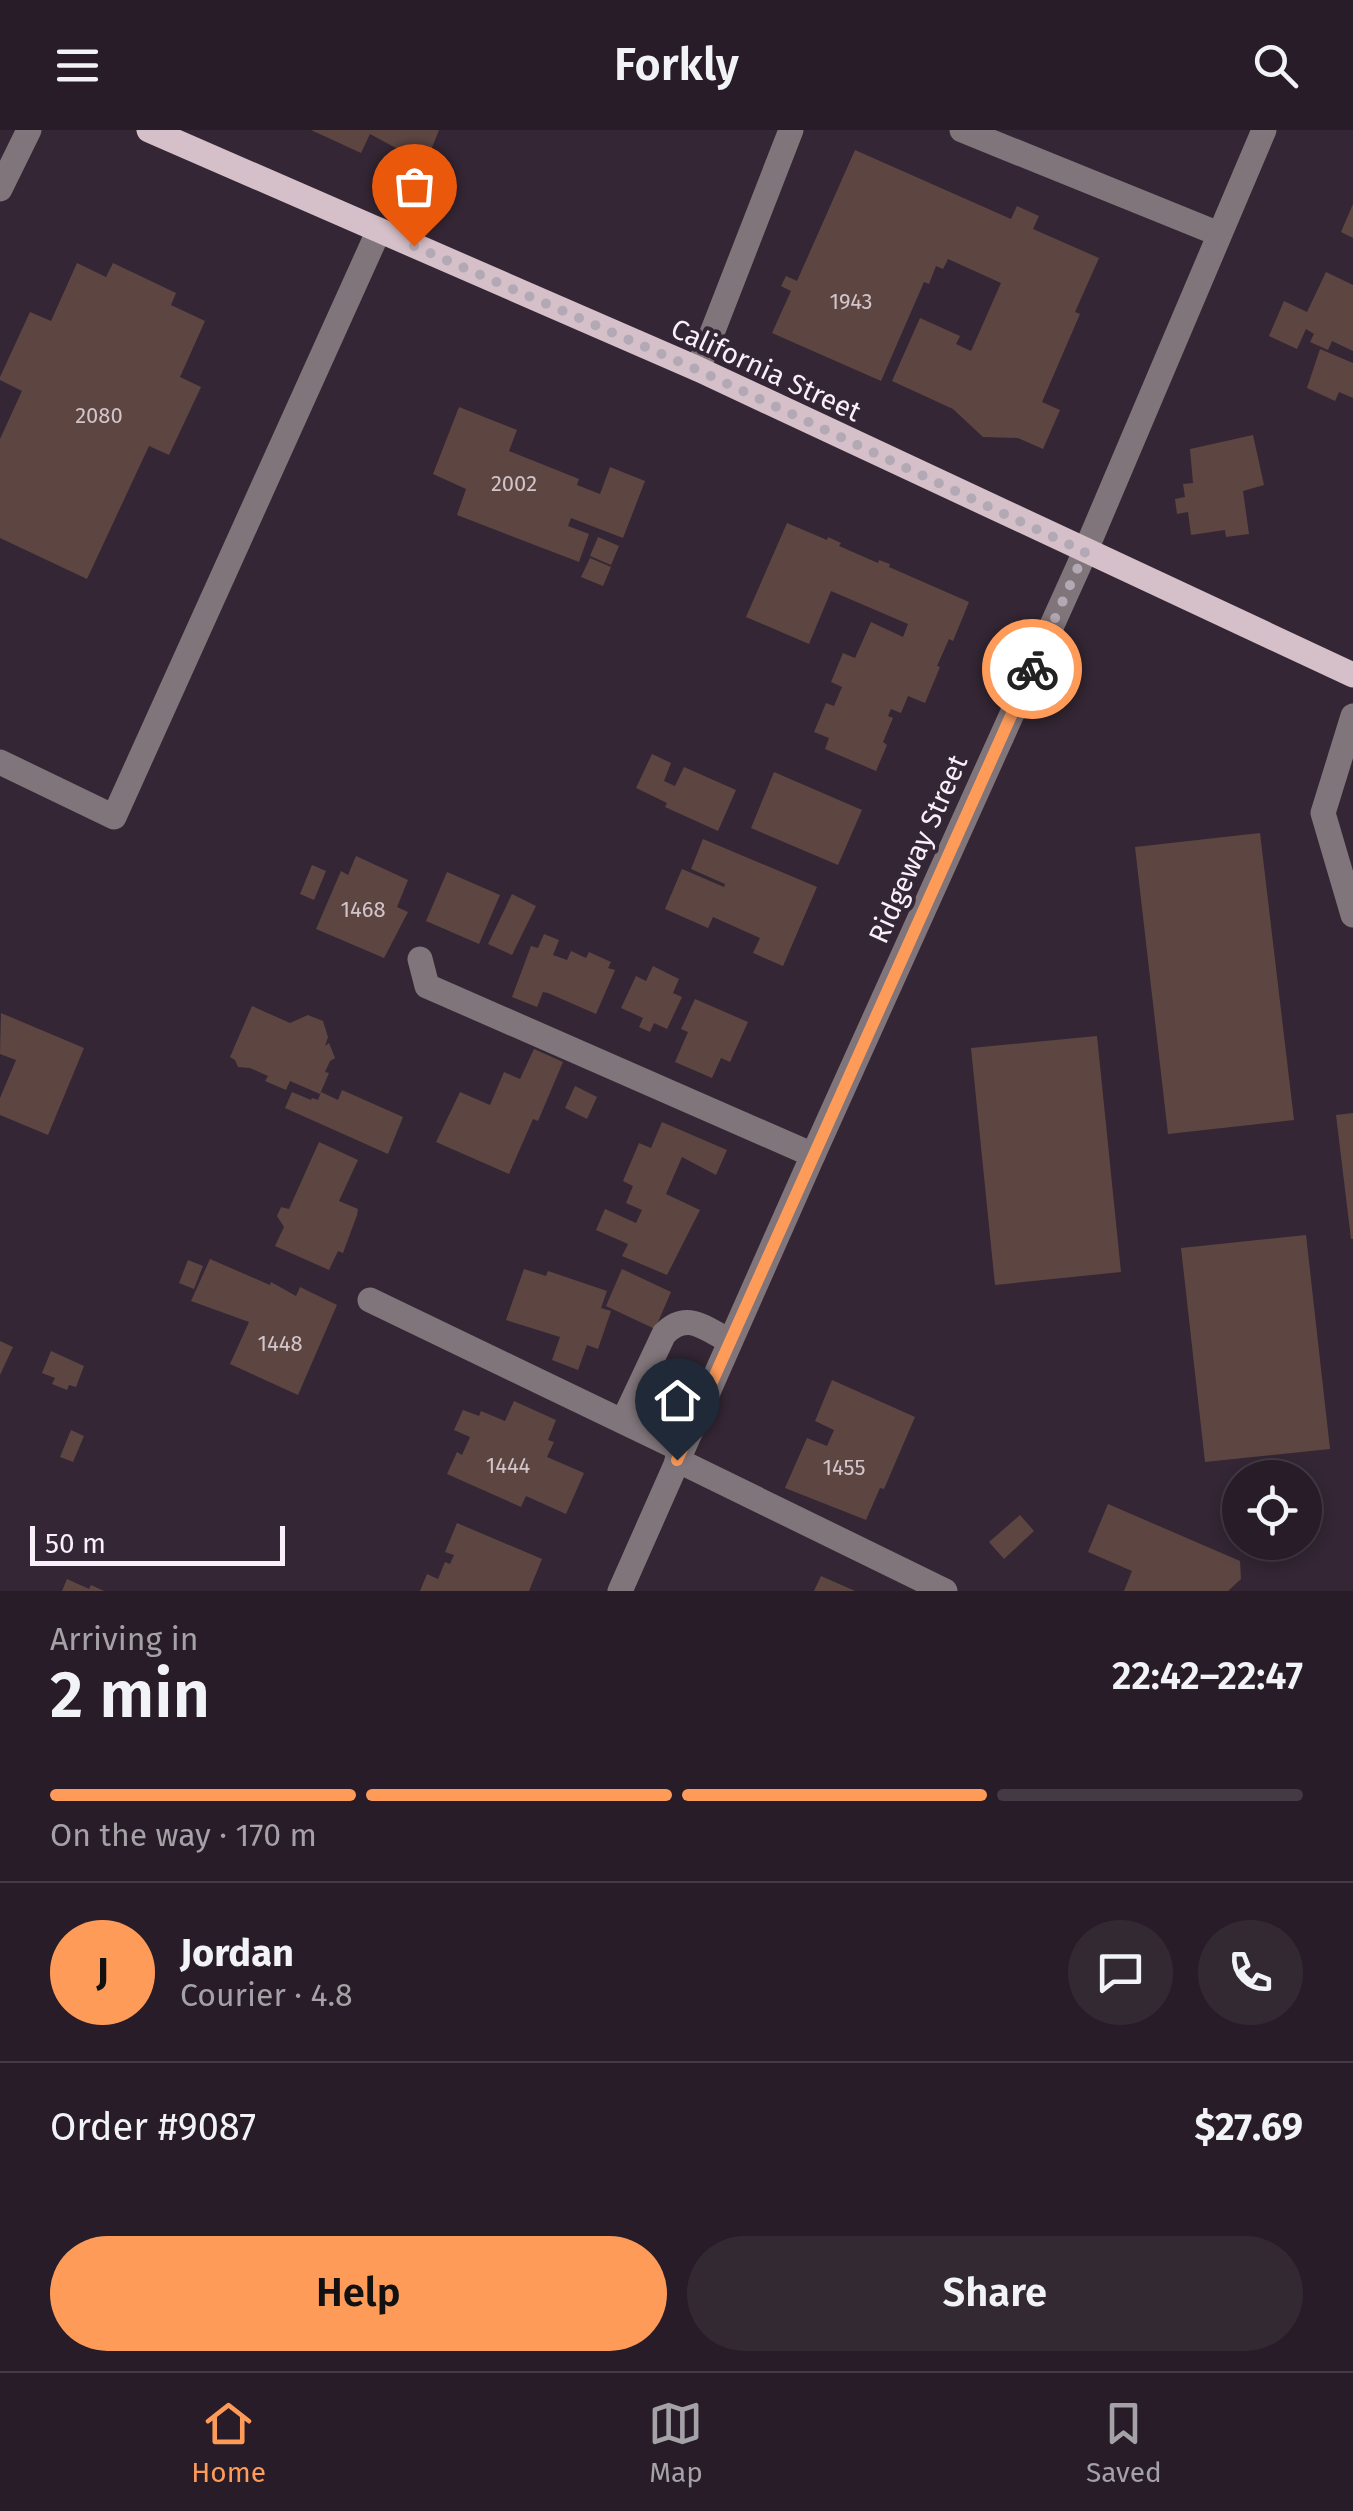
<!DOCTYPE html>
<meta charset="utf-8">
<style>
body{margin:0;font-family:"Fira Sans",sans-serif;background:#332933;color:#f1f3f6;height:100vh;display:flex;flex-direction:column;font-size:38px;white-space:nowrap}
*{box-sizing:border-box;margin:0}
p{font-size:32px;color:#a4a1a7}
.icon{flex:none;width:55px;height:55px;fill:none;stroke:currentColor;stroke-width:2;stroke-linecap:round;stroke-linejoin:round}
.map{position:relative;height:1461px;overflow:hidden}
.sheet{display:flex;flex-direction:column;background:#271c27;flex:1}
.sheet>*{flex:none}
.controls{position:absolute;left:1222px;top:1330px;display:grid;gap:20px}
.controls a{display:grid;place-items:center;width:100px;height:100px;border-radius:50%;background:#271c27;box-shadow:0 5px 15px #0003,0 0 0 2px #433a44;font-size:50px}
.scale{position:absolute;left:30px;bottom:25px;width:255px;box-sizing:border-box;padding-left:10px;border:5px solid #f8eff9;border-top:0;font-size:28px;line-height:35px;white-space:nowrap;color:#f8eff9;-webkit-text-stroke:8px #342634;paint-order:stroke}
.pin{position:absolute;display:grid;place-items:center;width:85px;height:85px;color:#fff;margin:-102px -42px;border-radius:50% 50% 50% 0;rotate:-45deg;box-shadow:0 0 10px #0007}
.pin .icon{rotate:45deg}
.courier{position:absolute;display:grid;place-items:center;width:100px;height:100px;margin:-50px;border:8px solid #fe9b59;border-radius:50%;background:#fff;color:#222;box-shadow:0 2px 12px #0007}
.summary em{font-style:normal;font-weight:600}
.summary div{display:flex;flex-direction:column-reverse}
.summary{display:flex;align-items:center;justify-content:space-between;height:170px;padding:0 50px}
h1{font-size:65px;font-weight:600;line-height:75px}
.bar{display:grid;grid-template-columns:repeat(4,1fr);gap:15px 10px;align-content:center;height:120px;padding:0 50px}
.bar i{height:12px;border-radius:8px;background:#433a44}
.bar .selected{background:#fe9b59}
.bar p{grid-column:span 4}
.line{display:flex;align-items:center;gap:25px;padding:0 50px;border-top:2px solid #433a44}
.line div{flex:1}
.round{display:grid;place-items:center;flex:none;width:105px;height:105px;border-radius:52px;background:#332933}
.primary-button{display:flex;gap:20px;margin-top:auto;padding:20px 50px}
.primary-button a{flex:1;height:115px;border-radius:60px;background:#fe9b59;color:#111;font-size:40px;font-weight:600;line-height:115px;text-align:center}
.primary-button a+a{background:#332933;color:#f1f3f6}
header{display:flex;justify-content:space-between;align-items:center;height:130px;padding:0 50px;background:#271c27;font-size:45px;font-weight:600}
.dock{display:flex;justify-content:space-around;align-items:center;height:140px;border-top:2px solid #433a44;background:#271c27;font-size:28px;color:#a4a1a7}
.dock a{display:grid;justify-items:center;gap:5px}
.dock .selected{color:#fe9b59}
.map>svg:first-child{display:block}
.building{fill:#5d4641}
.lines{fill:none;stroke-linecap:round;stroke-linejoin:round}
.minor{stroke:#80757a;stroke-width:25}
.major{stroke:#d5bfc9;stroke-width:25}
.done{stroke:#b3a9b4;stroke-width:10;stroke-dasharray:0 18}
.route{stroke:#fe9b59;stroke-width:12}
.labels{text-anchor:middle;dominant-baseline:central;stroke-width:8;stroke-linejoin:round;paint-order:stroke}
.number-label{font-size:22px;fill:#d1c5cb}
.street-label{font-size:28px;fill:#f8eff9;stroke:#342634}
</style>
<header><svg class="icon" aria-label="menu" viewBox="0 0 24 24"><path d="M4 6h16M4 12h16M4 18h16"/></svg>Forkly<svg class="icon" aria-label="search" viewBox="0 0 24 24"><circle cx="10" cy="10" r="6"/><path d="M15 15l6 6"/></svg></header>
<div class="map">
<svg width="1353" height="1461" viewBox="0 0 1353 1461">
<rect width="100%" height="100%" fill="#342634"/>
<g class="building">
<polygon points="311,0 439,0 427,30 408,21 407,24 370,4 361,23"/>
<polygon points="855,20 1011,89 1017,76 1039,86 1033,99 1099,128 1075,182 1080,184 1042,272 1060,280 1043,319 1018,308 983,307 953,279 892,251 920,188 960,206 956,214 971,221 1001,153 948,129 943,139 936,136 929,154 924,152 881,251 772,203 791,161 781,156 786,146 797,151"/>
<polygon points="1353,74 1353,108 1341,102"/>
<polygon points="77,133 106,147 113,133 176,163 171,175 205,191 180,247 201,257 169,325 149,316 87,449 0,408 0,309 22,261 0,250 0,247 30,182 51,191"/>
<polygon points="1326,142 1353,155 1353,221 1332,211 1328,220 1310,212 1314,204 1306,199 1297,219 1269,206 1284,171 1307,182"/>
<polygon points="1320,219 1353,233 1353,268 1339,262 1335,271 1307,258"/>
<polygon points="459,277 517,300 509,321 579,349 577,355 600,364 610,337 645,351 623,408 571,388 568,396 589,404 579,432 457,385 466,359 433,344"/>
<polygon points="1253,305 1264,355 1243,361 1249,404 1226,407 1225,400 1191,405 1188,382 1177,384 1175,369 1185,367 1183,354 1193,353 1190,319"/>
<polygon points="787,393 827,410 828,407 841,413 839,416 878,433 879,430 890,434 889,437 969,472 953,511 949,509 937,536 940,537 925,573 908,566 901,583 891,579 888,586 893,588 883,612 887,615 876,641 825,619 829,608 814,602 826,573 834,576 842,557 831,552 843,523 855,528 871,492 903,507 908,494 831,461 809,514 746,487"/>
<polygon points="598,407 619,416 611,435 590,426"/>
<polygon points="590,428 611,437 603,456 581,447"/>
<polygon points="652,624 671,633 664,651 675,656 684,637 736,660 718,701 665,677 667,673 636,658"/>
<polygon points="774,642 862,680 838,735 751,698"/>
<polygon points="1260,703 1294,990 1168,1004 1135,717"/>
<polygon points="703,709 817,757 783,836 753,823 760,808 713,787 708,798 665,779 682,739 724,757 725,754 691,739"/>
<polygon points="356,726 408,750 397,777 408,782 384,828 316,799 341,741 348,745"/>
<polygon points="312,735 326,741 314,770 300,764"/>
<polygon points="447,742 500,765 479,814 426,791"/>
<polygon points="512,764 536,776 512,825 488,814"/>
<polygon points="544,804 559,810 553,825 567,830 571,821 586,828 589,822 611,832 608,838 615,840 596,884 548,863 543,862 537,877 512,867 531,816 538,818"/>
<polygon points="653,836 679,849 673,863 682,867 667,899 654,893 650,902 639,897 643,888 621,878 636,846 646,851"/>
<polygon points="695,869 748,892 730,932 721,928 712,948 675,932 688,902 681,899"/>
<polygon points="252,876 290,893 308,885 323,891 328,907 325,916 329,913 335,928 330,931 325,942 329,943 320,964 290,951 286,960 265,951 268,946 250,938 238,937 235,930 230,927"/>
<polygon points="1,883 84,918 48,1005 0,985 0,968 16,930 0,924"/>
<polygon points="1097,906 1121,1142 995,1155 971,918"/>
<polygon points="534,919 563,932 538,991 533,989 509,1044 436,1012 460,962 490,975 504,942 520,949"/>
<polygon points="575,956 597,967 587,989 565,978"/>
<polygon points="342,960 403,987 388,1024 285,978 292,962 311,970 312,968 318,970 321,962 338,970"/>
<polygon points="1353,983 1353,1109 1351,1109 1336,985"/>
<polygon points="662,992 727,1020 716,1045 682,1027 666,1064 700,1080 667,1145 622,1126 628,1114 596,1100 605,1079 636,1093 642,1080 626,1073 633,1056 623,1051 639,1013 651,1018"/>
<polygon points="319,1012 358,1030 339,1071 358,1079 357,1085 343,1123 338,1121 329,1140 275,1116 284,1097 277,1086 281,1077 289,1079"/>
<polygon points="1306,1105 1330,1319 1205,1332 1181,1118"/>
<polygon points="210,1129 270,1155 271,1152 296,1166 300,1157 337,1175 298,1265 230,1234 249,1192 191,1171"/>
<polygon points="188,1130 203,1136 194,1159 179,1153"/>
<polygon points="524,1139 546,1146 548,1141 607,1161 601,1178 611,1181 598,1219 587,1215 578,1240 552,1230 560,1207 506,1190"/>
<polygon points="622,1139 671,1162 655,1199 606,1176"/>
<polygon points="0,1211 13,1217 0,1245"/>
<polygon points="51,1221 84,1236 76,1257 69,1255 67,1260 52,1254 55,1248 42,1243"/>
<polygon points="832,1250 915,1287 884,1359 880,1358 866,1390 785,1358 807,1308 827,1316 834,1300 815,1291"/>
<polygon points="514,1271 556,1290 548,1310 554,1312 547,1327 584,1343 566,1384 526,1366 521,1377 447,1344 457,1322 462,1325 470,1307 454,1300 463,1280 479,1286 481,1281 505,1291"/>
<polygon points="71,1300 84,1306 73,1332 60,1327"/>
<polygon points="1108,1374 1240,1431 1241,1449 1228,1461 1124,1461 1132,1441 1088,1422"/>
<polygon points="1020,1385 1034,1401 1004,1429 989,1412"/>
<polygon points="457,1393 542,1429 529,1461 420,1461 427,1444 438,1449 445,1432 450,1434 454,1425 445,1422"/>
<polygon points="821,1446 855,1461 814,1461"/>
<polygon points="67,1449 89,1459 91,1455 104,1461 62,1461"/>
</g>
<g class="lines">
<g class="minor">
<polyline points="962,0 1219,104"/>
<polyline points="0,59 29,0"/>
<polyline points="698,239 791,0"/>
<polyline points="1353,586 1323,683 1353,785"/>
<polyline points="0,632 114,687 379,100"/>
<polyline points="420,829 427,856 813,1025"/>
<polyline points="370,1170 682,1320"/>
<path d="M623 1291 664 1204C687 1180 705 1199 730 1211"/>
<polyline points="677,1330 945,1461"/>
<polyline points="620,1461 813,1025 1085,422 1264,0"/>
</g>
<polyline class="major" points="149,0 698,239 1353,545"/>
</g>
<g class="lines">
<polyline class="done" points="414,116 698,240 1085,422 1032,539"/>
<polyline class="route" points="677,1330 1032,539"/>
</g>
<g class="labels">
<g class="number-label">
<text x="851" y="171">1943</text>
<text x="99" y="285">2080</text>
<text x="514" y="353">2002</text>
<text x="363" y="779">1468</text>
<text x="280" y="1213">1448</text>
<text x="508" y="1335">1444</text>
<text x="844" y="1337">1455</text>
</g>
<g class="street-label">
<text transform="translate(766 240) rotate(25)">California Street</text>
<text transform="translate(918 719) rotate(-66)">Ridgeway Street</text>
</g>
</g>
</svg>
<div class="controls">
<a><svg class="icon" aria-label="locate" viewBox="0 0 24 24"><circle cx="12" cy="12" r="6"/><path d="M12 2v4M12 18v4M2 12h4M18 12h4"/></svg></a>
</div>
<div class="scale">50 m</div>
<div class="pin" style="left:414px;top:116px;background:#ea580c"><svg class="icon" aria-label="bag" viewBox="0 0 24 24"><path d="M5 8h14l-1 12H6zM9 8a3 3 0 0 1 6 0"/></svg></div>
<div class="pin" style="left:677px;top:1330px;background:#1f2937"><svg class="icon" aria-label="home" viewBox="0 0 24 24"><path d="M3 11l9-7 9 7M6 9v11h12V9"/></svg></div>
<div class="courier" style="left:1032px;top:539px"><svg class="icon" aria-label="bike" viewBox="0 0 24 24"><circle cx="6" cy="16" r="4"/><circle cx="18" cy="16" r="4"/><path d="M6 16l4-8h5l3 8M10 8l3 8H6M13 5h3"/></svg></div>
</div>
<section class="sheet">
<div class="summary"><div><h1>2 min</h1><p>Arriving in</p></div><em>22:42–22:47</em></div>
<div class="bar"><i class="selected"></i><i class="selected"></i><i class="selected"></i><i></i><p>On the way · 170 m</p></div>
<div class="line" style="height:180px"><b class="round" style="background:#fe9b59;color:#111">J</b><div><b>Jordan</b><p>Courier · 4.8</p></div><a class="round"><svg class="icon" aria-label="chat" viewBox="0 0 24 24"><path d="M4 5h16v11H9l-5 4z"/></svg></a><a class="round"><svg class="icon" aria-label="phone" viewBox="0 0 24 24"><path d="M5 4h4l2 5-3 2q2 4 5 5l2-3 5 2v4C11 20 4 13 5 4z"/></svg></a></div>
<div class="line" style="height:130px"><div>Order #9087</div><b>$27.69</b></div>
<div class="primary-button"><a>Help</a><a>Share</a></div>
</section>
<nav class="dock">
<a class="selected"><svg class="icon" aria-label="home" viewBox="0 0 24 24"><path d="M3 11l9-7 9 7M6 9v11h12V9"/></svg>Home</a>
<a><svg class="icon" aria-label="map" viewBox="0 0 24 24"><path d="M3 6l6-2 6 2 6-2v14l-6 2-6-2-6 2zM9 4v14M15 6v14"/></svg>Map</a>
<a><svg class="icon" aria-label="saved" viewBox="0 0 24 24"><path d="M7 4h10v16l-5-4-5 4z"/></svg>Saved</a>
</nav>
